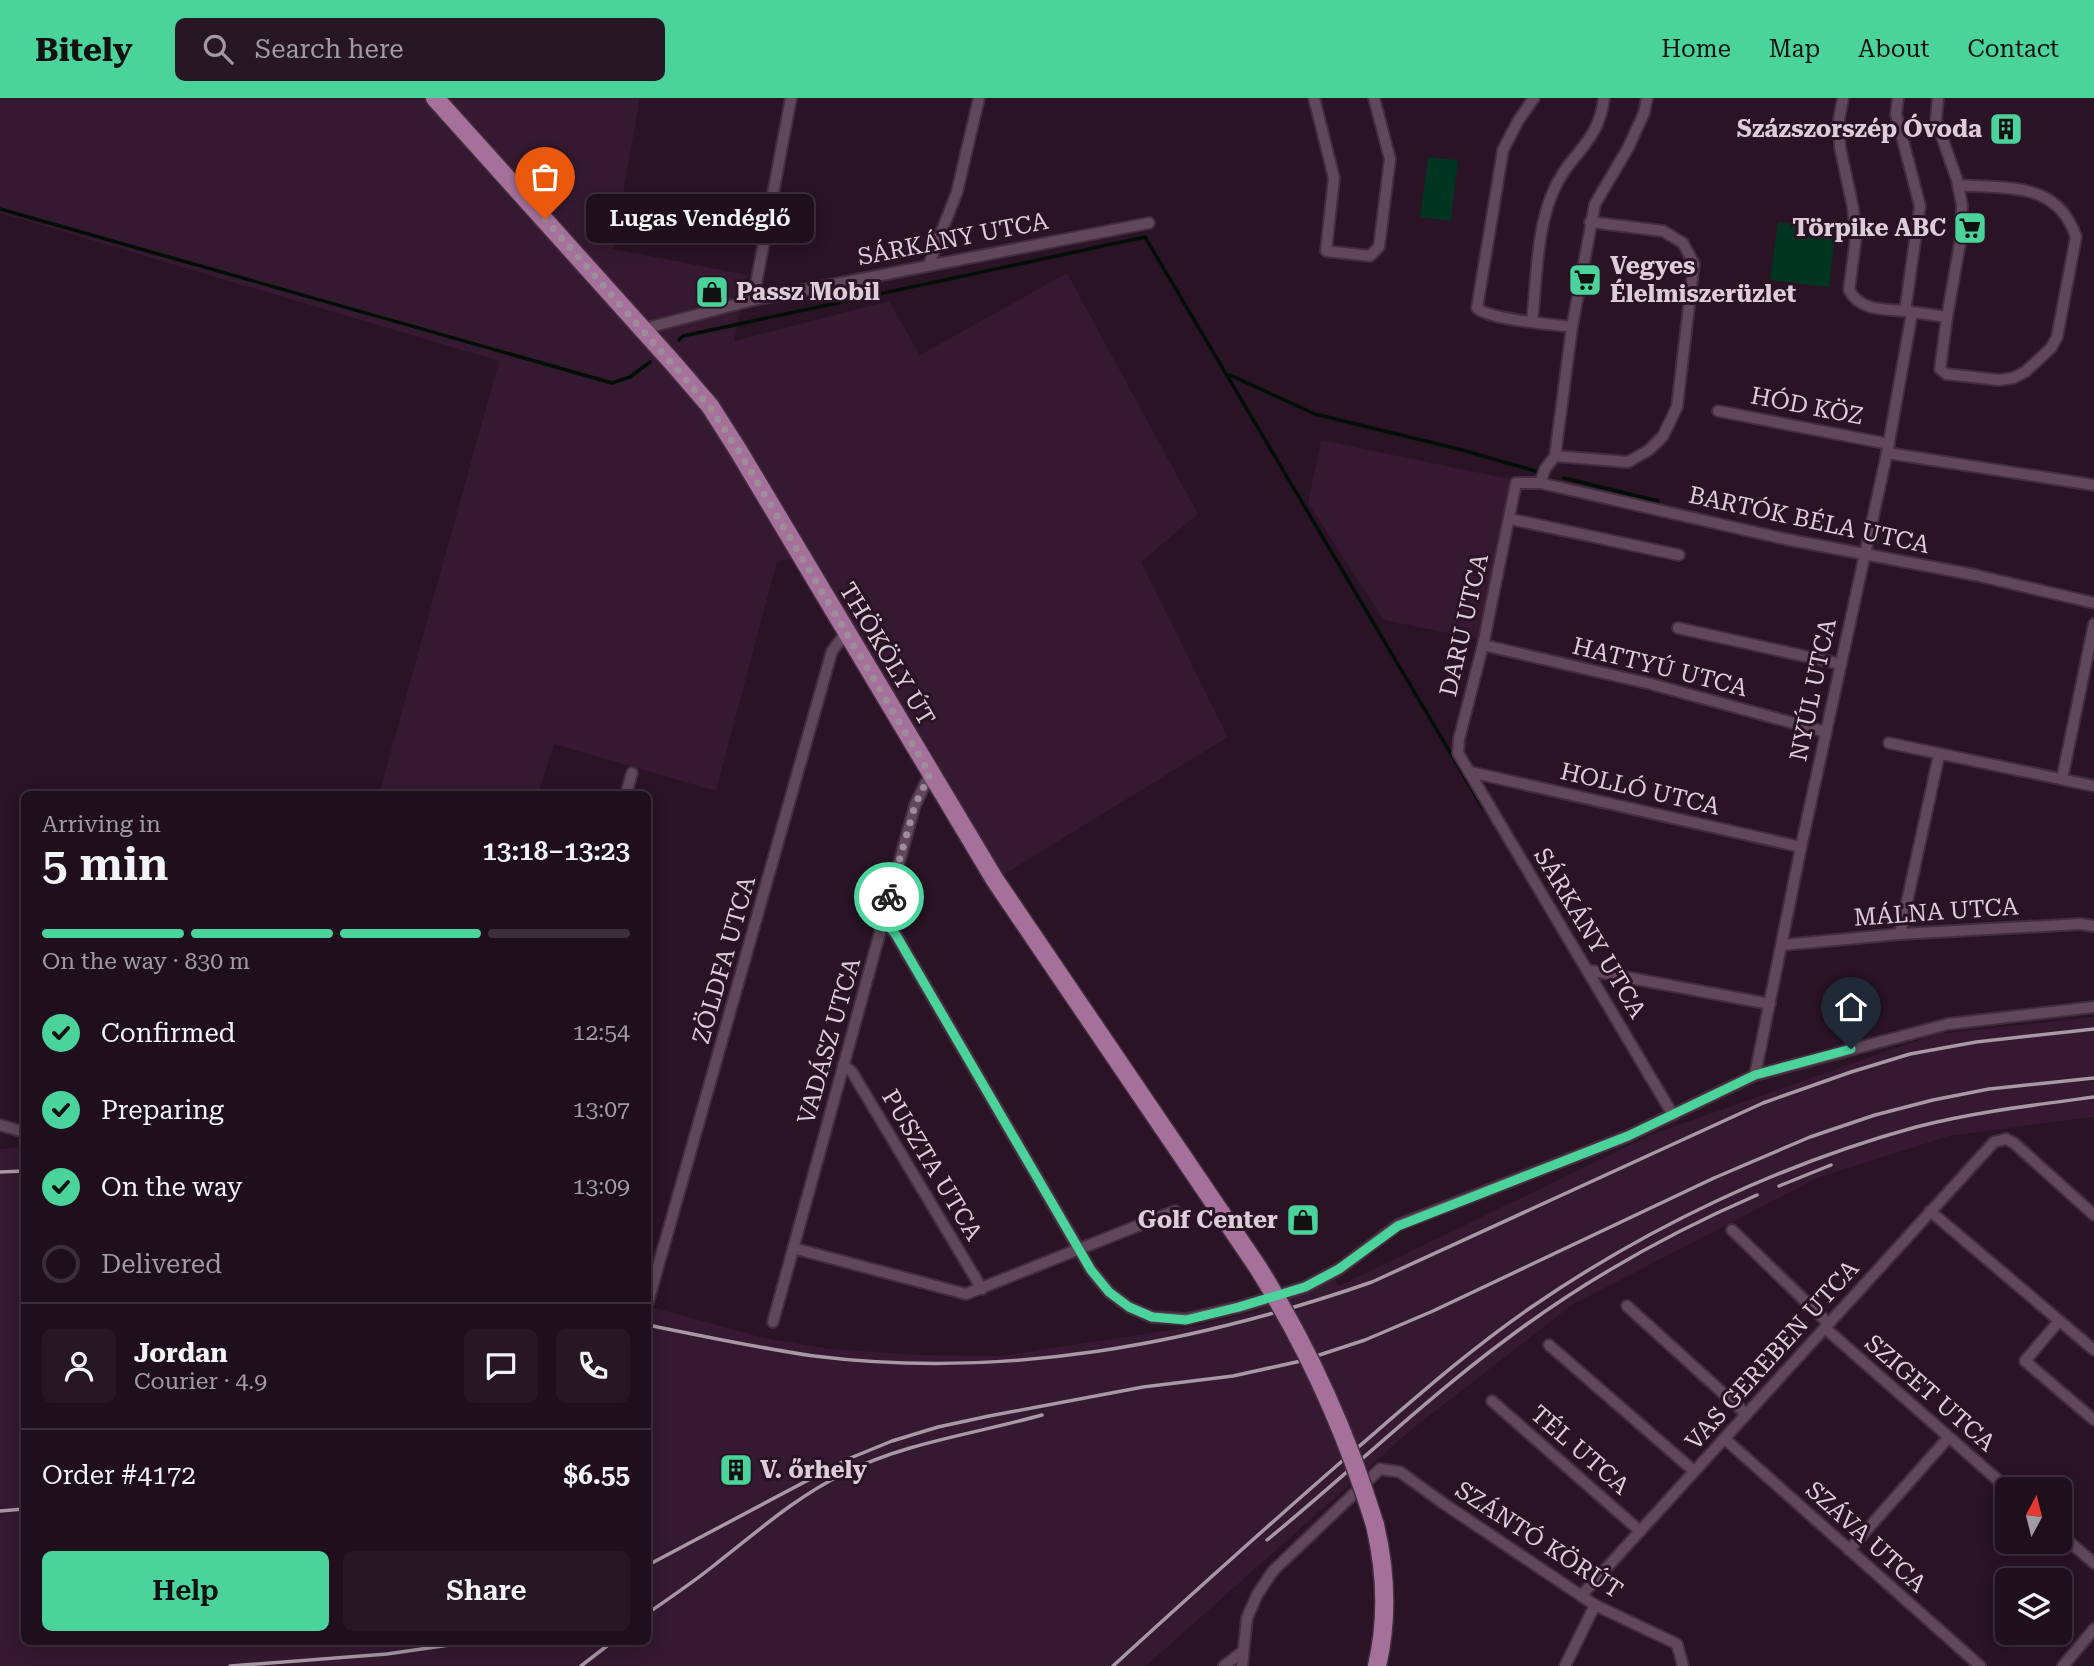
<!DOCTYPE html>
<meta charset="utf-8">
<style>
body{margin:0;font-family:"Roboto Serif",serif;background:#271725;color:#f1f3f6;height:100vh;display:flex;flex-direction:column;font-size:26px;white-space:nowrap}
*{box-sizing:border-box;margin:0}
p{font-size:23px;color:#a19ca3}
.icon{flex:none;width:38px;height:38px;fill:none;stroke:currentColor;stroke-width:2;stroke-linecap:round;stroke-linejoin:round}
.map{position:relative;flex:1;overflow:hidden}
.side{position:absolute;left:21px;top:693px;width:630px;height:854px;display:flex;flex-direction:column;background:#1f0e1c;border-radius:10px;box-shadow:0 4px 18px #0003,0 0 0 2px #3c2e3b}
.side>*{flex:none}
.needle{width:46px;rotate:7deg}
.buttons{position:absolute;left:1995px;top:1379px;display:grid;gap:14px}
.buttons a{display:grid;place-items:center;width:77px;height:77px;border-radius:10px;background:#1f0e1c;box-shadow:0 4px 18px #0003,0 0 0 2px #3c2e3b;font-size:35px}
.pin{position:absolute;display:grid;place-items:center;width:60px;height:60px;color:#fff;margin:-72px -30px;border-radius:50% 50% 50% 0;rotate:-45deg;box-shadow:0 0 7px #0007}
.pin .icon{rotate:45deg}
.courier{position:absolute;display:grid;place-items:center;width:70px;height:70px;margin:-35px;border:5px solid #4ad49c;border-radius:50%;background:#fff;color:#222;box-shadow:0 2px 9px #0007}
.bubble{position:absolute;height:49px;border-radius:10px;background:#1f0e1c;box-shadow:0 4px 18px #0003,0 0 0 2px #3c2e3b;font-size:23px;font-weight:600;line-height:49px;text-align:center}
.headline em{font-style:normal;font-weight:600}
.headline div{display:flex;flex-direction:column-reverse}
.headline{display:flex;align-items:center;justify-content:space-between;height:119px;padding:0 21px}
h1{font-size:46px;font-weight:600;line-height:52px}
.bar{display:grid;grid-template-columns:repeat(4,1fr);gap:10px 7px;align-content:center;height:84px;padding:0 21px}
.bar i{height:9px;border-radius:5px;background:#3c2e3b}
.bar .on{background:#4ad49c}
.bar p{grid-column:span 4}
.line{display:flex;align-items:center;gap:18px;padding:0 21px;border-top:2px solid #3c2e3b}
.line div{flex:1}
.round{display:grid;place-items:center;flex:none;width:74px;height:74px;border-radius:10px;background:#271725}
ol{padding:0 21px;list-style:none}
li{display:flex;align-items:center;gap:21px;height:77px}
li p{margin-inline-start:auto}
li .icon{padding:7px;border-radius:50%;background:#4ad49c;color:#111;stroke-width:4}
li:last-child{color:#a19ca3}
li i{width:38px;height:38px;border:4px solid #3c2e3b;border-radius:50%}
.primary-button{display:flex;gap:14px;margin-top:auto;padding:14px 21px}
.primary-button a{flex:1;height:80px;border-radius:10px;background:#4ad49c;color:#111;font-size:28px;font-weight:600;line-height:80px;text-align:center}
.primary-button a+a{background:#271725;color:#f1f3f6}
header{display:flex;align-items:center;gap:42px;box-sizing:border-box;height:98px;padding:0 35px;background:#4ad49c;color:#111}
header strong{font-size:33px}
nav{display:flex;gap:38px;margin-inline-start:auto;font-size:24px}
.search{width:490px;height:63px;background:#271725;display:flex;align-items:center;gap:18px;box-sizing:border-box;padding:0 24px;border-radius:10px;color:#a19ca3;font-size:26px}
.map>svg:first-child{display:block}
.built{fill:#341930}
.green{fill:#023422}
.lines{fill:none;stroke-linecap:round;stroke-linejoin:round}
.stream{stroke:#000f05;stroke-width:3.5}
.minor-casing{stroke:#422d3e;stroke-width:14}
.primary-casing{stroke:#422d3e;stroke-width:21}
.minor{stroke:#60475b;stroke-width:10}
.primary{stroke:#a5719b;stroke-width:18}
.rail{stroke:#a897a4;stroke-width:3.5}
.primary-bridge-casing{stroke:#422d3e;stroke-width:21;stroke-linecap:butt}
.primary-bridge{stroke:#a5719b;stroke-width:18}
.done{stroke:#9d8c9a;stroke-width:7;stroke-dasharray:0 12.6}
.route{stroke:#4ad49c;stroke-width:9}
.labels{text-anchor:middle;dominant-baseline:central;stroke-width:6;stroke-linejoin:round;paint-order:stroke}
.poi-label{font-size:24px;font-weight:bold;fill:#dccdd9;stroke:#291325;text-anchor:end}
.street-label{font-size:24px;fill:#dccdd9;stroke:#291325}
</style>
<header>
<strong>Bitely</strong>
<div class="search"><svg class="icon" aria-label="search" viewBox="0 0 24 24"><circle cx="10" cy="10" r="6"/><path d="M15 15l6 6"/></svg>Search here</div>
<nav><a>Home</a><a>Map</a><a>About</a><a>Contact</a></nav>
</header>
<div class="map">
<svg width="2094" height="1568" viewBox="0 0 2094 1568">
<rect width="100%" height="100%" fill="#291325"/>
<g class="built">
<polygon points="0,0 640,0 613,151 748,177 734,243 889,203 920,257 1067,175 1198,416 1141,464 1228,639 995,782 801,460 777,463 716,693 554,646 538,696 379,696 499,263 0,115"/>
<polygon points="1321,342 1514,382 1482,542 1384,522 1308,405"/>
<polygon points="2094,919 2094,1019 1949,1038 1817,1080 1572,1207 1411,1332 1146,1568 0,1568 0,1051 24,1049 24,1544 648,1544 648,1208 764,1240 831,1251 919,1257 1000,1258 1190,1229 1255,1214 1332,1176 1339,1188 1653,1036 1936,936"/>
</g>
<g class="green">
<polygon points="1428,59 1458,62 1451,123 1420,119"/>
<polygon points="1778,124 1836,131 1829,189 1770,182"/>
</g>
<g class="lines">
<g class="stream">
<polyline points="0,111 612,285 630,279 650,264"/>
<polyline points="679,242 683,238 1145,139 1483,710"/>
<polyline points="1230,277 1315,316 1462,352 1542,375"/>
<polyline points="1564,380 1658,403"/>
</g>
<defs>
<g id="minor">
<polyline points="1314,0 1334,80 1326,153 1370,158 1379,149 1390,61 1374,0"/>
<path d="M1534 0 1518 23 1503 52 1477 210C1490 222 1552 226 1572 229L1555 358 1545 371 1540 385"/>
<path d="M1843 0 1839 21 1840 49 1853 110 1856 139 1849 192C1860 213 1884 211 1905 213"/>
<polyline points="1898,0 1896,16 1920,108 1905,213 1947,219 1961,139 1962,107 1957,82 1936,22 1938,0"/>
<polyline points="929,166 957,94 979,0"/>
<polyline points="753,202 791,0"/>
<path d="M1947 219 1940 271 1946 276 1999 282 2013 280 2025 274 2051 250 2057 239 2076 139C2058 83 2007 91 1958 87"/>
<path d="M1532 223C1537 181 1536 133 1553 94 1568 56 1599 46 1604 0"/>
<polyline points="1572,229 1595,106 1628,50 1644,15 1647,0"/>
<polyline points="643,231 753,202 1149,125"/>
<polyline points="1718,313 1889,346"/>
<polyline points="1887,355 2094,387"/>
<polyline points="1555,358 1628,364 1649,352 1663,338 1677,309 1694,166 1683,145 1663,133 1590,124"/>
<polyline points="1510,421 1679,457"/>
<polyline points="1678,530 1840,566"/>
<polyline points="1483,547 1651,586 1826,634"/>
<polyline points="1889,645 2094,688"/>
<polyline points="1470,674 1801,749"/>
<polyline points="2062,681 2094,526"/>
<polyline points="626,696 632,675"/>
<polyline points="884,822 896,837 1091,1172 1109,1194 1129,1209 1152,1219 1186,1221 1239,1209 1305,1189 1339,1171 1398,1127 1628,1038 1755,977 1948,926 2094,909"/>
<polyline points="1900,836 1939,657"/>
<polyline points="1782,847 1900,836 2081,826 2094,828"/>
<polyline points="1587,872 1770,906"/>
<polyline points="843,967 852,974 982,1191"/>
<polyline points="1755,977 1801,749 1887,355 1912,215"/>
<polyline points="1673,1017 1458,655 1459,641 1483,547 1516,385 1540,385 1785,441 1975,477 2094,505"/>
<polyline points="0,1027 24,1034"/>
<polyline points="1930,1113 2094,1252"/>
<polyline points="1732,1132 1829,1226"/>
<polyline points="793,1150 966,1196 1175,1113"/>
<polyline points="648,1204 832,553 846,535"/>
<polyline points="1627,1208 1746,1316"/>
<polyline points="2059,1223 2025,1263 2094,1322"/>
<polyline points="773,1224 915,707 930,676"/>
<polyline points="1825,1230 2008,1391"/>
<polyline points="1549,1247 1694,1373"/>
<polyline points="1492,1303 1640,1433"/>
<polyline points="1725,1341 1980,1568"/>
<polyline points="2060,1436 2094,1465"/>
<polyline points="1849,1452 1948,1340"/>
<polyline points="1581,1498 1994,1044 2006,1041 2014,1045 2094,1117"/>
<polyline points="1224,1568 1242,1554"/>
<polyline points="1242,1568 1247,1520 1257,1497 1273,1473 1380,1371 1400,1374 1443,1405 1595,1507 1677,1546 1683,1568"/>
<polyline points="1565,1568 1595,1507"/>
<polyline points="2063,1568 2094,1531"/>
</g>
<g id="primary">
<polyline points="435,0 673,265 710,308 738,352 995,782 1257,1168"/>
<path d="M1375 1427C1386 1474 1388 1521 1377 1568"/>
</g>
</defs>
<use href="#minor" class="minor-casing"/>
<use href="#primary" class="primary-casing"/>
<use href="#minor" class="minor"/>
<use href="#primary" class="primary"/>
<g class="rail">
<polyline points="0,1074 24,1073"/>
<polyline points="1779,1088 1831,1067"/>
<path d="M648 1227C703 1238 758 1250 814 1258 1005 1282 1193 1246 1372 1184L1763 1005 1851 974 1910 956 1976 944 2094 931"/>
<polyline points="0,1413 24,1411"/>
<path d="M1267 1442C1348 1376 1424 1302 1508 1240 1584 1183 1669 1135 1757 1097"/>
<polyline points="648,1467 848,1361 892,1343 938,1329 989,1318 1143,1289 1233,1278 1301,1263 1365,1242 1433,1213 1714,1080 1810,1039 1875,1017 1933,1002 1989,991 2094,980"/>
<path d="M648 1515C671 1499 695 1483 717 1465 758 1433 796 1399 843 1376 906 1344 975 1336 1042 1317"/>
<polyline points="230,1568 387,1556 470,1544"/>
<polyline points="581,1568 612,1544"/>
<path d="M1113 1568C1193 1495 1274 1422 1356 1351 1413 1302 1470 1251 1533 1208 1648 1129 1781 1066 1916 1029 1974 1014 2035 1007 2094 999"/>
</g>
<defs>
<path id="primary-bridge" d="M1257 1168C1308 1249 1347 1336 1375 1427"/>
</defs>
<use href="#primary-bridge" class="primary-bridge-casing"/>
<use href="#primary-bridge" class="primary-bridge"/>
</g>
<g class="lines">
<polyline class="done" points="545,121 709,308 738,352 930,676 915,707 889,799"/>
<polyline class="route" points="889,799 884,822 896,837 1091,1172 1109,1194 1129,1209 1152,1219 1186,1222 1239,1209 1305,1189 1339,1171 1398,1128 1628,1038 1755,977 1851,951"/>
</g>
<defs>
<symbol id="building-square" viewBox="-11 -11 22 22"><rect x="-9" y="-9" width="18" height="18" rx="4" fill="#4ad49c" stroke="#291325"/><path d="M-4-6H4V6H1V3H-1V6H-4ZM-2.5-4.3h1.7v1.8h-1.7ZM.8-4.3h1.7v1.8H.8ZM-2.5-1h1.7V.8h-1.7ZM.8-1h1.7V.8H.8Z" fill="#111"/></symbol>
<symbol id="supermarket-square" viewBox="-11 -11 22 22"><rect x="-9" y="-9" width="18" height="18" rx="4" fill="#4ad49c" stroke="#291325"/><path d="M-6-5.5h2.5l.6 2H6L4.5 2H-2.5L-4.4-4H-6ZM-1.5 3.2a1.3 1.3 0 1 0 .1 0ZM3 3.2a1.3 1.3 0 1 0 .1 0Z" fill="#111"/></symbol>
<symbol id="shop-square" viewBox="-11 -11 22 22"><rect x="-9" y="-9" width="18" height="18" rx="4" fill="#4ad49c" stroke="#291325"/><path d="M-5-2.5h2.3a2.7 3.5 0 0 1 5.4 0H5L5.5 6h-11ZM-1.5-2.5h3a1.5 2.3 0 0 0-3 0Z" fill="#111"/></symbol>
</defs>
<g fill-rule="evenodd">
<use href="#building-square" x="1987" y="12" width="38" height="38"/>
<use href="#supermarket-square" x="1951" y="111" width="38" height="38"/>
<use href="#supermarket-square" x="1566" y="163" width="38" height="38"/>
<use href="#shop-square" x="693" y="175" width="38" height="38"/>
<use href="#shop-square" x="1284" y="1103" width="38" height="38"/>
<use href="#building-square" x="717" y="1353" width="38" height="38"/>
</g>
<g class="labels">
<g class="poi-label">
<text x="1982" y="31">Százszorszép Óvoda</text>
<text x="1946" y="130">Törpike ABC</text>
<text x="1610" y="168" text-anchor="start">Vegyes<tspan x="1610" dy="28">Élelmiszerüzlet</tspan></text>
<text x="736" y="194" text-anchor="start">Passz Mobil</text>
<text x="1278" y="1122">Golf Center</text>
<text x="760" y="1372" text-anchor="start">V. őrhely</text>
</g>
<g class="street-label">
<text transform="translate(953 141) rotate(-11)">SÁRKÁNY UTCA</text>
<text transform="translate(1807 308) rotate(11)">HÓD KÖZ</text>
<text transform="translate(1809 422) rotate(12)">BARTÓK BÉLA UTCA</text>
<text transform="translate(1464 527) rotate(-77)">DARU UTCA</text>
<text transform="translate(887 556) rotate(59)">THÖKÖLY ÚT</text>
<text transform="translate(1660 569) rotate(14)">HATTYÚ UTCA</text>
<text transform="translate(1813 592) rotate(-78)">NYÚL UTCA</text>
<text transform="translate(1640 691) rotate(13)">HOLLÓ UTCA</text>
<text transform="translate(1936 814) rotate(-4)">MÁLNA UTCA</text>
<text transform="translate(1590 835) rotate(59)">SÁRKÁNY UTCA</text>
<text transform="translate(724 862) rotate(-74)">ZÖLDFA UTCA</text>
<text transform="translate(829 943) rotate(-74)">VADÁSZ UTCA</text>
<text transform="translate(932 1067) rotate(59)">PUSZTA UTCA</text>
<text transform="translate(1772 1257) rotate(-48)">VAS GEREBEN UTCA</text>
<text transform="translate(1930 1295) rotate(41)">SZIGET UTCA</text>
<text transform="translate(1580 1352) rotate(41)">TÉL UTCA</text>
<text transform="translate(1866 1439) rotate(42)">SZÁVA UTCA</text>
<text transform="translate(1539 1442) rotate(33)">SZÁNTÓ KÖRÚT</text>
</g>
</g>
</svg>
<div class="buttons">
<a><svg class="needle" viewBox="-14 -14 28 28"><path d="M0-13l5 13h-10z" fill="#e53935"/><path d="M0 13l5-13h-10z" fill="#a19ca3"/></svg></a>
<a><svg class="icon" aria-label="layers" viewBox="0 0 24 24"><path d="M12 4l9 5-9 5-9-5zM3 14l9 5 9-5"/></svg></a>
</div>
<div class="pin" style="left:545px;top:121px;background:#ea580c"><svg class="icon" aria-label="bag" viewBox="0 0 24 24"><path d="M5 8h14l-1 12H6zM9 8a3 3 0 0 1 6 0"/></svg></div>
<div class="pin" style="left:1851px;top:951px;background:#1f2937"><svg class="icon" aria-label="home" viewBox="0 0 24 24"><path d="M3 11l9-7 9 7M6 9v11h12V9"/></svg></div>
<div class="courier" style="left:889px;top:799px"><svg class="icon" aria-label="bike" viewBox="0 0 24 24"><circle cx="6" cy="16" r="4"/><circle cx="18" cy="16" r="4"/><path d="M6 16l4-8h5l3 8M10 8l3 8H6M13 5h3"/></svg></div>
<div class="bubble" style="left:586px;top:96px;width:228px">Lugas Vendéglő</div>
<section class="side">
<div class="headline"><div><h1>5 min</h1><p>Arriving in</p></div><em>13:18–13:23</em></div>
<div class="bar"><i class="on"></i><i class="on"></i><i class="on"></i><i></i><p>On the way · 830 m</p></div>
<ol>
<li><svg class="icon" aria-label="check" viewBox="0 0 24 24"><path d="M5 12l5 5 9-10"/></svg>Confirmed<p>12:54</p></li>
<li><svg class="icon" aria-label="check" viewBox="0 0 24 24"><path d="M5 12l5 5 9-10"/></svg>Preparing<p>13:07</p></li>
<li><svg class="icon" aria-label="check" viewBox="0 0 24 24"><path d="M5 12l5 5 9-10"/></svg>On the way<p>13:09</p></li>
<li><i></i>Delivered</li>
</ol>
<div class="line" style="height:126px"><a class="round"><svg class="icon" aria-label="person" viewBox="0 0 24 24"><circle cx="12" cy="8" r="4"/><path d="M4 21q1-7 8-7t8 7"/></svg></a><div><b>Jordan</b><p>Courier · 4.9</p></div><a class="round"><svg class="icon" aria-label="chat" viewBox="0 0 24 24"><path d="M4 5h16v11H9l-5 4z"/></svg></a><a class="round"><svg class="icon" aria-label="phone" viewBox="0 0 24 24"><path d="M5 4h4l2 5-3 2q2 4 5 5l2-3 5 2v4C11 20 4 13 5 4z"/></svg></a></div>
<div class="line" style="height:91px"><div>Order #4172</div><b>$6.55</b></div>
<div class="primary-button"><a>Help</a><a>Share</a></div>
</section>
</div>
